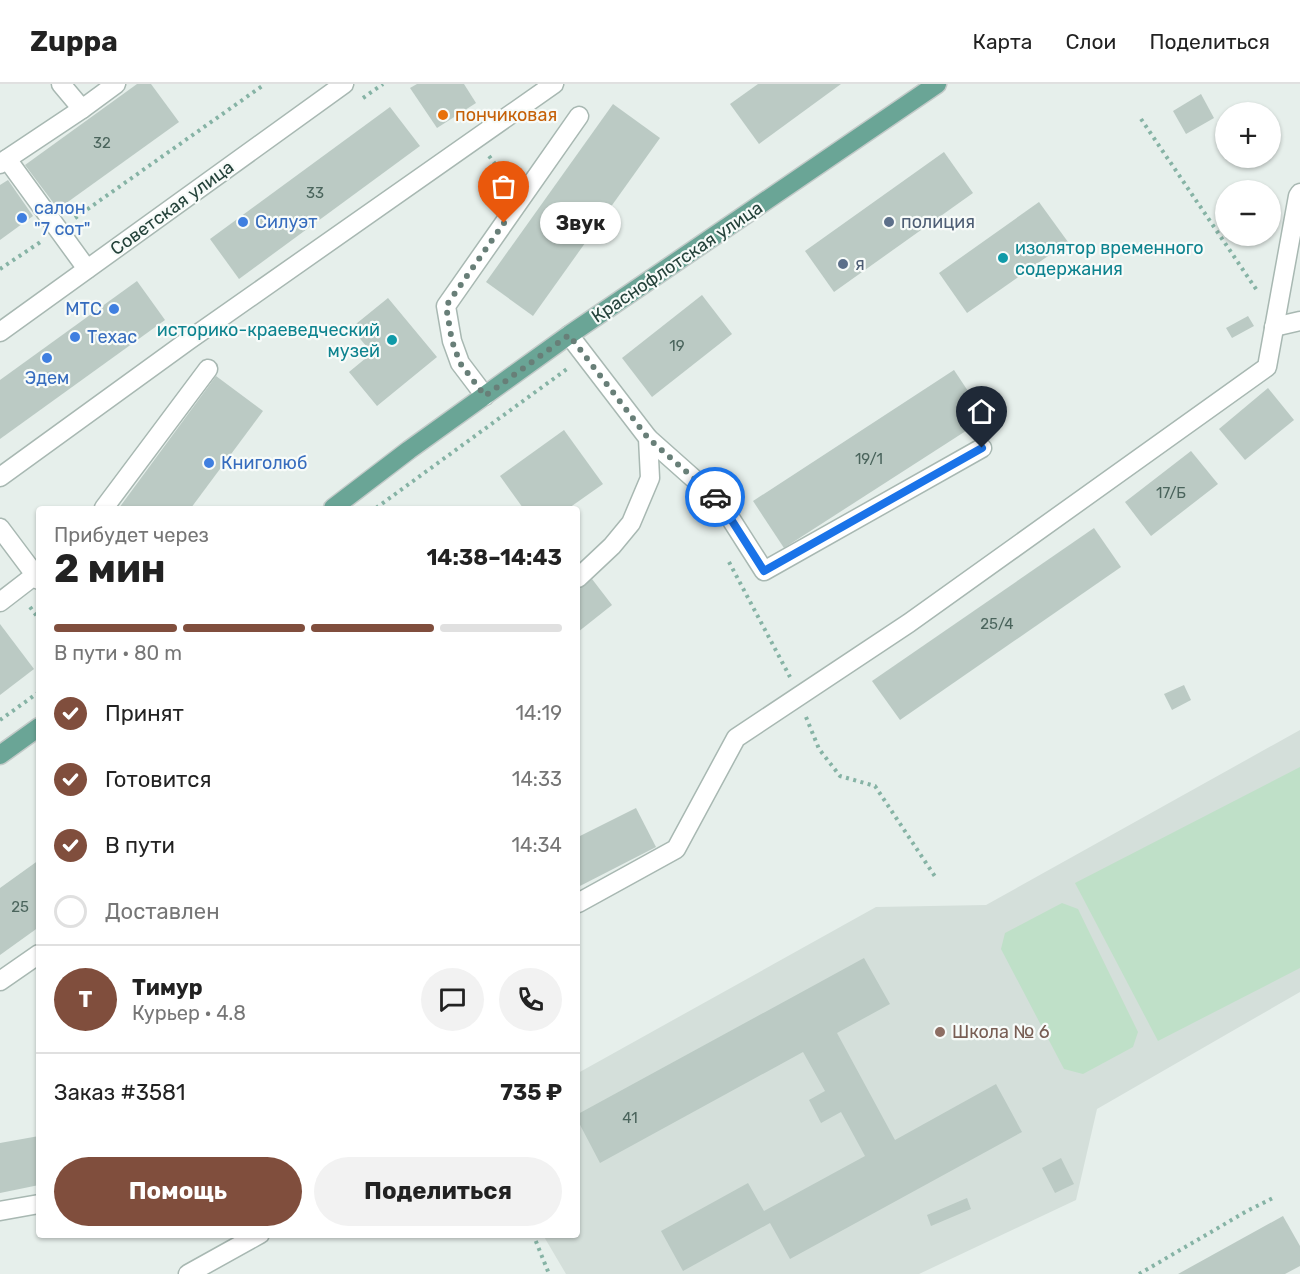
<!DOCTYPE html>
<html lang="ru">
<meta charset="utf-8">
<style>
body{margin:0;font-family:Rubik,sans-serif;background:#f2f2f2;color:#222;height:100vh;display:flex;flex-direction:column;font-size:22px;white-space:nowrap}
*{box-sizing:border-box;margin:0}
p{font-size:20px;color:#767676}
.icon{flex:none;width:33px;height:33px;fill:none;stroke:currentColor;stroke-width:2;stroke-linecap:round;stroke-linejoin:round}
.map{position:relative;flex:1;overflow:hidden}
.sheet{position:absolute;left:36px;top:422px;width:544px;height:732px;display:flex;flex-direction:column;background:#fff;border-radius:6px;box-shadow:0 2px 4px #0004}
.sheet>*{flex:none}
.tools{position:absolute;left:1215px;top:18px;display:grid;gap:12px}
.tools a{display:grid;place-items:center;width:66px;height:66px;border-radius:50%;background:#fff;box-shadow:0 2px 4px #0004;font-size:30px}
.pin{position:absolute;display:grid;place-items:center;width:51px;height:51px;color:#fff;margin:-62px -26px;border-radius:50% 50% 50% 0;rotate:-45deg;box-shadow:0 0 6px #0007}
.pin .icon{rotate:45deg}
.courier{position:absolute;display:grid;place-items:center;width:60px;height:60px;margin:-30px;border:4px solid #1a73e8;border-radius:50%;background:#fff;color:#222;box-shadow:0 2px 8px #0007}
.bubble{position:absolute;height:42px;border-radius:21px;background:#fff;box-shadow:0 2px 4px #0004;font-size:20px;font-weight:700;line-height:42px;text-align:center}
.headline em{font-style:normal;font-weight:700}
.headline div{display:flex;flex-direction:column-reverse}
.headline{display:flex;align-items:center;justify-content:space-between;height:102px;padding:0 18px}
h1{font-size:39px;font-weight:700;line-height:45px}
.bar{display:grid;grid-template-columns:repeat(4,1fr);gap:9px 6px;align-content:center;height:72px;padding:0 18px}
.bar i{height:8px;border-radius:4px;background:#e0e0e0}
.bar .on{background:#804e3d}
.bar p{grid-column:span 4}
.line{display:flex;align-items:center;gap:15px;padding:0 18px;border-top:2px solid #e0e0e0}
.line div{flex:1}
.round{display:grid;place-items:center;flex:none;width:63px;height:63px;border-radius:32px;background:#f2f2f2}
ol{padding:0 18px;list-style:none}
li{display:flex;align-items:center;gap:18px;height:66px}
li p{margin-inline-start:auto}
li .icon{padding:6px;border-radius:50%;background:#804e3d;color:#fff;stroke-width:4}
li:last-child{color:#767676}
li i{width:33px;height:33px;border:3px solid #e0e0e0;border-radius:50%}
.cta{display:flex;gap:12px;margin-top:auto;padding:12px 18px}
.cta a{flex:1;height:69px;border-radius:36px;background:#804e3d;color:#fff;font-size:24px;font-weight:700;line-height:69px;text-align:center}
.cta a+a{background:#f2f2f2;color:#222}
header{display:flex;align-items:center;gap:36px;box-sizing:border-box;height:84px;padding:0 30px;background:#fff;border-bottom:2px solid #e0e0e0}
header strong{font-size:28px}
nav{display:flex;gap:33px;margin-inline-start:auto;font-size:21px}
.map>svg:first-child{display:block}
.built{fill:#d4dfda}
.green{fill:#bfe0c8}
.building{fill:#bbcac4}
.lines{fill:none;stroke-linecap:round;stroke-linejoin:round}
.minor-casing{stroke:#a8b8b2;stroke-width:21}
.major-casing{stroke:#c2cac8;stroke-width:21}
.path{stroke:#86b3a5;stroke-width:4;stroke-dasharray:3 4.5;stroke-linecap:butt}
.minor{stroke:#fff;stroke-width:18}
.major{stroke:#6aa596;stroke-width:18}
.done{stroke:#687f78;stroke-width:6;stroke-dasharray:0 10.8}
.route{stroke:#1a73e8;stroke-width:8}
.food-dot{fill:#e8710a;stroke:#f7fbf9;stroke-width:2}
.shop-dot{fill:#3f7fe0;stroke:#f7fbf9;stroke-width:2}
.service-dot{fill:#5c6f8a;stroke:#f7fbf9;stroke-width:2}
.culture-dot{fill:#0f9aa8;stroke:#f7fbf9;stroke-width:2}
.education-dot{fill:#8d6e63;stroke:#f7fbf9;stroke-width:2}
.labels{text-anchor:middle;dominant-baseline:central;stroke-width:4.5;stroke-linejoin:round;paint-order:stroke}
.number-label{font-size:15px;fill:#4a645c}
.food-label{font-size:18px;fill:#c56008;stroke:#f7fbf9;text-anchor:start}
.shop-label{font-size:18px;fill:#366cbe;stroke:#f7fbf9;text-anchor:start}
.street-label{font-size:18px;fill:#24423a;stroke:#f7fbf9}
.service-label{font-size:18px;fill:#4e5e75;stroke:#f7fbf9;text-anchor:start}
.culture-label{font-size:18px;fill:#0d838f;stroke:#f7fbf9;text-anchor:start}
.education-label{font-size:18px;fill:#785e54;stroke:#f7fbf9;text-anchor:start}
</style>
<header>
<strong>Zuppa</strong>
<nav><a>Карта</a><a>Слои</a><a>Поделиться</a></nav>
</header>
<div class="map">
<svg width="1300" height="1190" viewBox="0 0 1300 1190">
<rect width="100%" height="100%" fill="#e6efeb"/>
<polygon class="built" points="1300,646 1300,908 1097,1025 1076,1116 919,1190 566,1190 543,1151 578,1150 578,989 876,823 986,821"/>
<g class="green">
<polygon points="1300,683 1300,884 1158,957 1075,799"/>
<polygon points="1062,819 1078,825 1138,948 1133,963 1083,990 1064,985 1001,865 1005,849"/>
</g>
<g class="building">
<polygon points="137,0 151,0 179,38 58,125 25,81"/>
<polygon points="417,0 464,0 476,19 437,44 410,4"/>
<polygon points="758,0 841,0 759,60 730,20"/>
<polygon points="1201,10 1214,34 1186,50 1173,27"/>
<polygon points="613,20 660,54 533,232 486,198"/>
<polygon points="390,23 420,62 239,195 210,155"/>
<polygon points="944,68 973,109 834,208 805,167"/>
<polygon points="8,96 33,132 0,156 0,101"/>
<polygon points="1039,118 1068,158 967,229 939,189"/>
<polygon points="137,197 165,236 0,355 0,296"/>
<polygon points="702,211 732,250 652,313 622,274"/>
<polygon points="388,214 437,273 377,322 349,288 372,269 351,244"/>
<polygon points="1248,232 1254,242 1232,254 1226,244"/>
<polygon points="954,286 986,334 784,464 753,417"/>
<polygon points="216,292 263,327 191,424 119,424"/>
<polygon points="1268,304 1294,336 1245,376 1219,345"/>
<polygon points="564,346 603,400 569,424 523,424 500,392"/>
<polygon points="1191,367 1218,400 1151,452 1125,418"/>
<polygon points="1094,444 1121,483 900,636 872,597"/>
<polygon points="592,495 612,521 578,548 578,506"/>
<polygon points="0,540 34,585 0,611"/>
<polygon points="1184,601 1191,616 1172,626 1164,610"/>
<polygon points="636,724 656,763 578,803 578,753"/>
<polygon points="39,776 39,843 0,871 0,804"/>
<polygon points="864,874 890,920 837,949 895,1056 996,1000 1022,1048 790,1175 770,1139 683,1187 661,1147 748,1099 764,1127 865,1072 841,1028 821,1039 809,1016 825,1007 803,968 600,1079 578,1037 578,1030"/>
<polygon points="39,1052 39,1101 0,1109 0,1059"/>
<polygon points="1061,1074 1074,1100 1055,1109 1042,1084"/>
<polygon points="967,1114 971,1125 931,1142 927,1131"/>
<polygon points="1283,1132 1300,1162 1300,1182 1285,1190 1178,1190"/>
</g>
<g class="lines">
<defs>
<g id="minor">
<polyline points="61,0 82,25 116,0"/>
<polyline points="7,75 82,25"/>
<polyline points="0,80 7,75 87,185"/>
<polyline points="1274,243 1300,237"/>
<polyline points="0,248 344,0"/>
<polyline points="569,251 648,354 650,394 631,439 612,462 578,494"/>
<polyline points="485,312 460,279 452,257 446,222 579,32"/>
<polyline points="648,354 720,418 764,487 982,364"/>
<polyline points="0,393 189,256 554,0"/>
<polyline points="104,424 208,285"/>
<polyline points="0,444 39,496"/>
<polyline points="0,518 39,488"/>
<polyline points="578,819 676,765 736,654 909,539 1267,283 1298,112 1300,109"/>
<polyline points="0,897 39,870"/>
<polyline points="0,1127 39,1120"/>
<polyline points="188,1190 260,1150"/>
</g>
<g id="major">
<polyline points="333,424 409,366 569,251 937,0"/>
<polyline points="0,671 39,643"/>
</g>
</defs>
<use href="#minor" class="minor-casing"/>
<use href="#major" class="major-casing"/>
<g class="path">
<polyline points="363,14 383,0"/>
<polyline points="1141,35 1258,208"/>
<polyline points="489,72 502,89"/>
<polyline points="75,134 265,0"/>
<polyline points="0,185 42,157"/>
<polyline points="376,424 567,285"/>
<polyline points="729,478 790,593"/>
<polyline points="30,523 39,535"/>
<polyline points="806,633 819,665 840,692 875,702 936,794"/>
<polyline points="0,636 39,608"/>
<polyline points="533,1150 549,1190"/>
<polyline points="1139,1190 1247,1127 1275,1113"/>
</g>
<use href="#minor" class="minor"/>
<use href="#major" class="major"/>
</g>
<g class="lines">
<polyline class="done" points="504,139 446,222 452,257 460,279 485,312 569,251 648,354 715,413"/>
<polyline class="route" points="715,413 720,418 764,487 982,364"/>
</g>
<circle class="food-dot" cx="443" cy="31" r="6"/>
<g class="shop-dot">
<circle cx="22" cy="134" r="6"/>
<circle cx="243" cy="138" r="6"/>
<circle cx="114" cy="225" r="6"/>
<circle cx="75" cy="253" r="6"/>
<circle cx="47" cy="274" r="6"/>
<circle cx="209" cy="379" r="6"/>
</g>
<g class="service-dot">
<circle cx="889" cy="138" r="6"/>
<circle cx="843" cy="180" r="6"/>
</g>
<g class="culture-dot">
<circle cx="1003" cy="174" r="6"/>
<circle cx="392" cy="256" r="6"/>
</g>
<circle class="education-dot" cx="940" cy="948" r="6"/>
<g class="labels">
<g class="number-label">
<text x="102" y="59">32</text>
<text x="315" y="109">33</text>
<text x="677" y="262">19</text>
<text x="869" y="375">19/1</text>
<text x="1171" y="409">17/Б</text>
<text x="997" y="540">25/4</text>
<text x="20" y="823">25</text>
<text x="630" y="1034">41</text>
</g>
<g class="food-label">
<text x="455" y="31">пончиковая</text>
</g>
<g class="shop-label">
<text x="34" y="124">салон<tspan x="34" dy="21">"7 сот"</tspan></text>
<text x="255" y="138">Силуэт</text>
<text x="102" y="225" text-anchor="end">МТС</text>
<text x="87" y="253">Техас</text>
<text x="47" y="294" text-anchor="middle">Эдем</text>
<text x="221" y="379">Книголюб</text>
</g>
<g class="street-label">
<text transform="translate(172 124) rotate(-36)">Советская улица</text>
<text transform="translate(677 178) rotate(-34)">Краснофлотская улица</text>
</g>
<g class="service-label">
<text x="901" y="138">полиция</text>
<text x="855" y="180">я</text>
</g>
<g class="culture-label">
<text x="1015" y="164">изолятор временного<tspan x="1015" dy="21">содержания</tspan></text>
<text x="380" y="246" text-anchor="end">историко-краеведческий<tspan x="380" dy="21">музей</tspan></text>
</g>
<g class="education-label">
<text x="952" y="948">Школа № 6</text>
</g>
</g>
</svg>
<div class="tools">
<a>+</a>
<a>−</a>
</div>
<div class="pin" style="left:504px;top:139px;background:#ea580c"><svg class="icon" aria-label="bag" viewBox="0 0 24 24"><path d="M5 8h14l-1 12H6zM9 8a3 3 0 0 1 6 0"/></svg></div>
<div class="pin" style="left:982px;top:364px;background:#1f2937"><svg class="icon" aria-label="home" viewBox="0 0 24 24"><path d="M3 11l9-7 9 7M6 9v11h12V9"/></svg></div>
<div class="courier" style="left:715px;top:413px"><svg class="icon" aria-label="car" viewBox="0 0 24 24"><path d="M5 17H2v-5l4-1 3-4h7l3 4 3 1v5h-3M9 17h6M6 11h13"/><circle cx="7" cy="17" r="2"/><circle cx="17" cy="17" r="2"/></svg></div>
<div class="bubble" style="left:540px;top:118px;width:81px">Звук</div>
<section class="sheet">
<div class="headline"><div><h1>2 мин</h1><p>Прибудет через</p></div><em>14:38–14:43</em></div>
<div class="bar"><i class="on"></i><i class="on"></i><i class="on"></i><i></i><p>В пути · 80 m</p></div>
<ol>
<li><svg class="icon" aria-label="check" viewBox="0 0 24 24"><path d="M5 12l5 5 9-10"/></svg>Принят<p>14:19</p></li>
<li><svg class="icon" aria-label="check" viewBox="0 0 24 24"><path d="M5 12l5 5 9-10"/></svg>Готовится<p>14:33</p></li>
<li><svg class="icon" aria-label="check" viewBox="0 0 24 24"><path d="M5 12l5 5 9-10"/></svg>В пути<p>14:34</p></li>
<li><i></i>Доставлен</li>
</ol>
<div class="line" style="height:108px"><b class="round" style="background:#804e3d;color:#fff">Т</b><div><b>Тимур</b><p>Курьер · 4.8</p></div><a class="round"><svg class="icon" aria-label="chat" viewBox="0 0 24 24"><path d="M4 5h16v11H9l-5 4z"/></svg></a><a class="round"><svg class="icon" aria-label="phone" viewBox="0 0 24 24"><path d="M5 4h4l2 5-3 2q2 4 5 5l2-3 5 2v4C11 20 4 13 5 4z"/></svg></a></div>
<div class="line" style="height:78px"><div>Заказ #3581</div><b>735 ₽</b></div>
<div class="cta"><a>Помощь</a><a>Поделиться</a></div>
</section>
</div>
